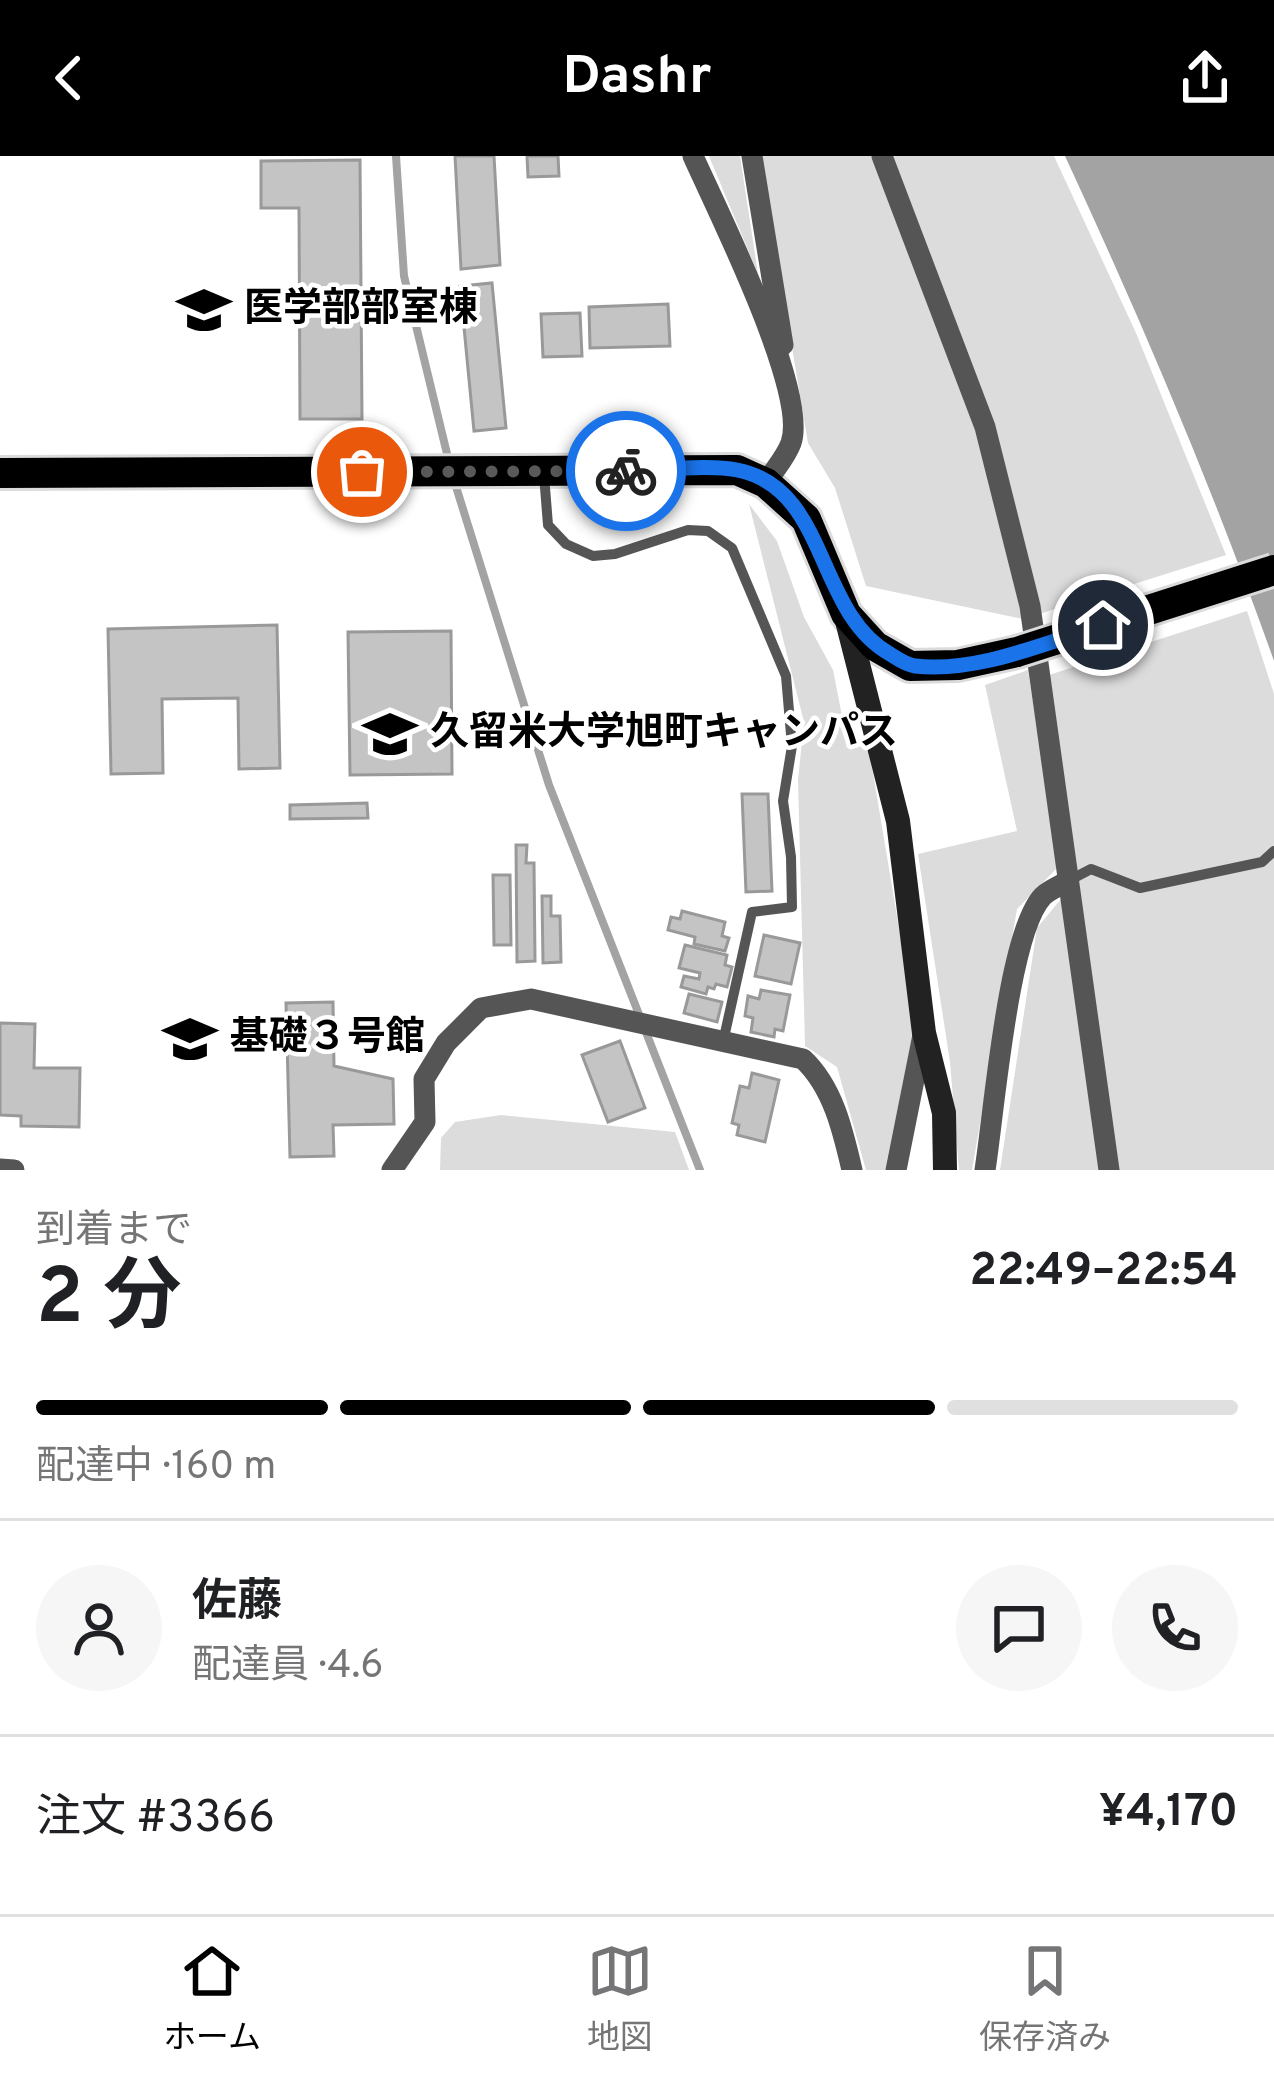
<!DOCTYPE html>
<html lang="ja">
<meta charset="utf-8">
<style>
body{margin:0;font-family:Overpass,"Noto Sans JP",sans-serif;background:#f6f6f6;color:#202124;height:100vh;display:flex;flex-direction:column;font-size:45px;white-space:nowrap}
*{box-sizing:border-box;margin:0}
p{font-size:39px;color:#757577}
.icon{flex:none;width:66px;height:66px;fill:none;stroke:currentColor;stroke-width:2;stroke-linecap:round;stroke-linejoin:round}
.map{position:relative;height:1014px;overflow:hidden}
.side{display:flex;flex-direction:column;background:#fff;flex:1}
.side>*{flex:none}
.pin{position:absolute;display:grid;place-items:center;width:102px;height:102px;color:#fff;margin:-51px;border:6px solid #fff;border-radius:50%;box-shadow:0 3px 12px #0007}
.courier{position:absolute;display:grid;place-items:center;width:120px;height:120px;margin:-60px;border:9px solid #1a73e8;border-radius:50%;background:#fff;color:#222;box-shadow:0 3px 15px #0007}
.head em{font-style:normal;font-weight:700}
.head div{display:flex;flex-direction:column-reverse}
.head{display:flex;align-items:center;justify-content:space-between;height:204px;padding:0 36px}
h1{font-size:78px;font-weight:700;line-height:90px}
.bar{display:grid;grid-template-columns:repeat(4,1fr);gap:18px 12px;align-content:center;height:144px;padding:0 36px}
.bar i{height:15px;border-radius:9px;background:#e0e0e0}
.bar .current{background:#000}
.bar p{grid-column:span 4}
.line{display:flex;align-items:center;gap:30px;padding:0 36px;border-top:3px solid #e0e0e0}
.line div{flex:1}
.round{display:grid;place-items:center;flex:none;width:126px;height:126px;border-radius:63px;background:#f6f6f6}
header{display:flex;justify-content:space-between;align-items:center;height:156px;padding:0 36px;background:#000;color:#fff;font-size:54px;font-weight:700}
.menu{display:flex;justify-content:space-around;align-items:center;height:168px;border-top:3px solid #e0e0e0;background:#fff;font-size:33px;color:#757577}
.menu a{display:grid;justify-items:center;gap:6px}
.menu .current{color:#000}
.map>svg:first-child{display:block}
.green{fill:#dcdcdc}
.water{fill:#a3a3a3}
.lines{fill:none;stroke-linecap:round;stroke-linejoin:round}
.stream{stroke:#a3a3a3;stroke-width:8}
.building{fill:#c4c4c4;stroke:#999;stroke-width:3}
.primary-casing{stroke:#dbdbdb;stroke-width:36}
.lane{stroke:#555;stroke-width:10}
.street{stroke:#555;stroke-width:21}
.secondary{stroke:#222;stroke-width:24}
.primary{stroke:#000;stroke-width:30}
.primary-bridge-casing{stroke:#dbdbdb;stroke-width:36;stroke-linecap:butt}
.primary-bridge{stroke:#000;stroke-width:30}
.done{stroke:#595959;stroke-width:12;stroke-dasharray:0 21.6}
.route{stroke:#1a73e8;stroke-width:15}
.labels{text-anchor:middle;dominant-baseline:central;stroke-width:9;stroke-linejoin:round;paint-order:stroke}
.poi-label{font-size:39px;font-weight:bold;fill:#000;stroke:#fff;text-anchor:start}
</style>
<header><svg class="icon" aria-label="back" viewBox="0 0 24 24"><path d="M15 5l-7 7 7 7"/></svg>Dashr<svg class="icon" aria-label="share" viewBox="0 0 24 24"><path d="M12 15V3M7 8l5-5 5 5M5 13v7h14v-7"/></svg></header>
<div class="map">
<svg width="1274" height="1014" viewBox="0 0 1274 1014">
<rect width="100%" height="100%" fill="#fff"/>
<g class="green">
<polygon points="709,0 740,0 758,118"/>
<polygon points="760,0 873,0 978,278 1023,463 866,430 835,332 808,287"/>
<polygon points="891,0 1054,0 1136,177 1226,399 1039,458"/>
<polygon points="749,348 777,385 804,461 833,514 843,565 869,593 915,868 885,1014 866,1014 837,911 805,890 798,624 804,566"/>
<polygon points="1247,455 1274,538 1274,1014 1000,1014 1037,772 1061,743 1049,519"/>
<polygon points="1028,514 1058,711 1017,753 972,1014 959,1014 950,906 918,698 1017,675 985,529"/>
<polygon points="501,959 675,976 689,1014 440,1014 441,982 455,966"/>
</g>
<path class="water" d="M1065 0H1274V505C1213 333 1142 166 1065 0Z"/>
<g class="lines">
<g class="stream">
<polyline points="396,0 404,120 449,306"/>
<polyline points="453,321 549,629 700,1014"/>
</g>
</g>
<g class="building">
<polygon points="455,0 494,0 500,109 461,113"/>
<polygon points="527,0 558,0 559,20 528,21"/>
<polygon points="360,4 362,263 300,263 299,52 261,52 261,5"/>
<polygon points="492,127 506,272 474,275 460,130"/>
<polygon points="668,148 670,190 590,192 589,151"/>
<polygon points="580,157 582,200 543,201 541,158"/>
<polygon points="277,469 280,612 239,613 238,542 162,543 163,617 111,618 108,473"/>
<polygon points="451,475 452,618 350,619 348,476"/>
<polygon points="742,638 768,638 772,735 746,736"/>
<polygon points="367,647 368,662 290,663 290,649"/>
<polygon points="516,689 527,689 526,707 534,707 535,805 517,806"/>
<polygon points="493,719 510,719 511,789 494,789"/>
<polygon points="542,740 551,740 551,760 560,760 561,806 543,807"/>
<polygon points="682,755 725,766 722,780 729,782 725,795 694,788 695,781 668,774 671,761 680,763"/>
<polygon points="764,779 800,787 791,828 755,820"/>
<polygon points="685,789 727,799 725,809 732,811 727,831 716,828 714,833 708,831 706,838 681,831 684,820 699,823 700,817 679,812"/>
<polygon points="761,834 790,839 783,875 775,873 774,881 751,876 753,862 745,860 748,840 759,843"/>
<polygon points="689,838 722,846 717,866 684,857"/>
<polygon points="333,846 334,910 393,923 394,968 333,969 334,1000 290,1001 286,847"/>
<polygon points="0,867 35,868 34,912 80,912 79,971 21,970 21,960 0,959"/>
<polygon points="620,885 645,952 608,966 582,899"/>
<polygon points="752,917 779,924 765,986 737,979 739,969 732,967 740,930 749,932"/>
</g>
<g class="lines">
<defs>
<polyline id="primary" points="0,317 737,314 766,327 806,363 846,458 875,490 910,510 958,509 1017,496"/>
</defs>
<use href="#primary" class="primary-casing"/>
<g class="lane">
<polyline points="544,319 548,369 566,388 593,400 615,398 688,374 708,375 732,392 786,520 792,590 783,645 791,701 792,751 752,756 723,886"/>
<polyline points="1070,724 1091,713 1140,732 1262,706 1274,695"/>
</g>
<g class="street">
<path d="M693 0C717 54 809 236 791 287 786 301 774 314 766 327"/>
<polyline points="752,0 783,189"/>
<polyline points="882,0 985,271 1030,450 1109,1014"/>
<polyline points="0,1013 14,1014"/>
<path d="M392 1014 425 966 424 923 446 887 481 852 531 843 803 903C833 931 843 975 852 1014"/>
<polyline points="896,1014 923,879"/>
<path d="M985 1014C994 958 1008 776 1043 740 1049 734 1060 730 1067 725"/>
</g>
<polyline class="secondary" points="846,461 898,665 924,877 944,957 945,1014"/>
<use href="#primary" class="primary"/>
<defs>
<polyline id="primary-bridge" points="1017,496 1274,414"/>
</defs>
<use href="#primary-bridge" class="primary-bridge-casing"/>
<use href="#primary-bridge" class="primary-bridge"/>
</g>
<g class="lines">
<polyline class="done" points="362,316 626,315"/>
<path class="route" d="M626 315C659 315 706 308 737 314 829 332 815 456 890 498 898 503 906 509 915 510 978 517 1044 487 1103 469"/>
</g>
<defs>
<symbol id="university-bare" viewBox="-9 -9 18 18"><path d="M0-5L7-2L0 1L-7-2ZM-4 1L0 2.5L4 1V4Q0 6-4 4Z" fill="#000" stroke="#fff" stroke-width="2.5" paint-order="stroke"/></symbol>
</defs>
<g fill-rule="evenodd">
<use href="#university-bare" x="166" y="116" width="76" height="76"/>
<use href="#university-bare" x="352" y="540" width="76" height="76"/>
<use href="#university-bare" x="152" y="845" width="76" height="76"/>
</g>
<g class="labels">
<g class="poi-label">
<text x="244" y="154">医学部部室棟</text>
<text x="430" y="578">久留米大学旭町キャンパス</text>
<text x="230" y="883">基礎３号館</text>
</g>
</g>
</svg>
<div class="pin" style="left:362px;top:316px;background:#ea580c"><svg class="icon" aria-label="bag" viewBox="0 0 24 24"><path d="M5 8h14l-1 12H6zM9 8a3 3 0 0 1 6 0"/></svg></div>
<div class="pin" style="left:1103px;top:469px;background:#1f2937"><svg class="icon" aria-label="home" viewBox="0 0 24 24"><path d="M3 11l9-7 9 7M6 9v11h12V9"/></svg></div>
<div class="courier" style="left:626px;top:315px"><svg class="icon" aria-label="bike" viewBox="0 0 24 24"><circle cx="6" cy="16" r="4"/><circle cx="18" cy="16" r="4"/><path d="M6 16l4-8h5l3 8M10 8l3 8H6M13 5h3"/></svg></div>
</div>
<section class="side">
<div class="head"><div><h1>2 分</h1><p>到着まで</p></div><em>22:49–22:54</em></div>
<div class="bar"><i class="current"></i><i class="current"></i><i class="current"></i><i></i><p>配達中 · 160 m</p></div>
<div class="line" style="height:216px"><a class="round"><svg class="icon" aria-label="person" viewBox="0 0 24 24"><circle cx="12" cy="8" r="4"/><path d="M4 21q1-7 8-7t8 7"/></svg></a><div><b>佐藤</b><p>配達員 · 4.6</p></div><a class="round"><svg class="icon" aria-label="chat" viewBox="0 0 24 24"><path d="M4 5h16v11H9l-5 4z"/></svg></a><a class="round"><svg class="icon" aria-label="phone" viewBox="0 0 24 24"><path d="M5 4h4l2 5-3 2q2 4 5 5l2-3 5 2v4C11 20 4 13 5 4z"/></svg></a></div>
<div class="line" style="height:156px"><div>注文 #3366</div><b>¥4,170</b></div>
</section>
<nav class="menu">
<a class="current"><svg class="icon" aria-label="home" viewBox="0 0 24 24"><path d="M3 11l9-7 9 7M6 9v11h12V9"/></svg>ホーム</a>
<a><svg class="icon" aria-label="map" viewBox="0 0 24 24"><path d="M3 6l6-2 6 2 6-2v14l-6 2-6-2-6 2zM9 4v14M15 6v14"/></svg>地図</a>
<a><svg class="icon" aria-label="saved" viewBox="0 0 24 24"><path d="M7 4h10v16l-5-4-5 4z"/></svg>保存済み</a>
</nav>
